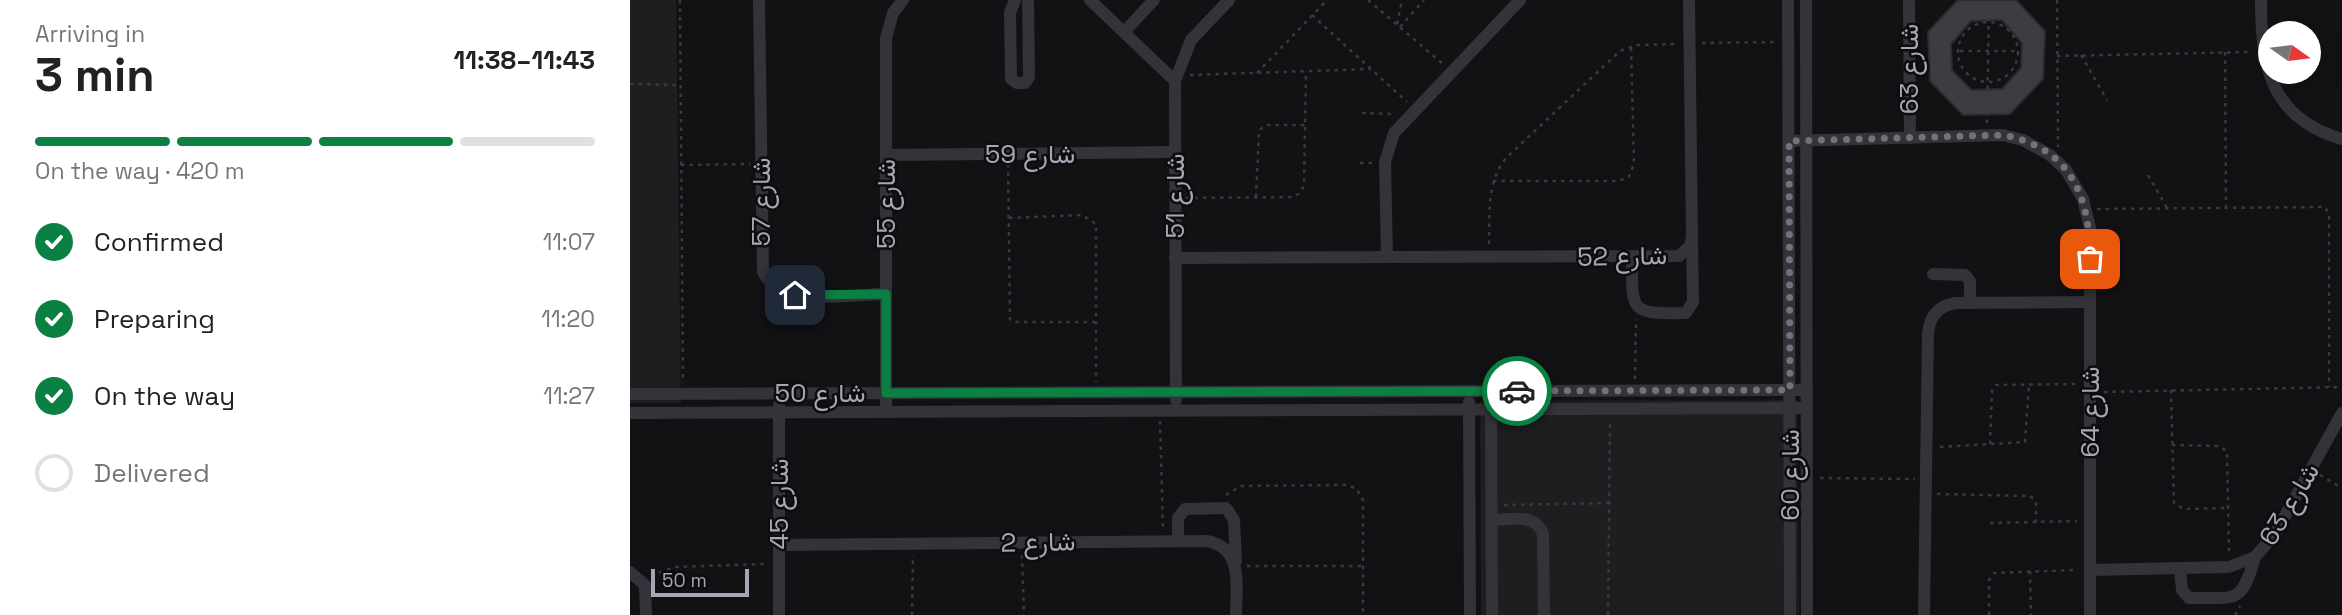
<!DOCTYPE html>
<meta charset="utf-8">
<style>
body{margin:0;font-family:"Space Grotesk",Vazirmatn,sans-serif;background:#f6f6f6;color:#222;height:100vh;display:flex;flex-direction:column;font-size:26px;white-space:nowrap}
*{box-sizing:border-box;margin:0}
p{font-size:23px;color:#767676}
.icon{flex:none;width:38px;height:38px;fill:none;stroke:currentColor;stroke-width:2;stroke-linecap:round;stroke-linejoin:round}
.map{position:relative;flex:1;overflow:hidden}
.drawer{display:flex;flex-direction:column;background:#fff;width:630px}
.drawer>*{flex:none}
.needle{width:46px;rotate:104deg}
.controls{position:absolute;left:1628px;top:21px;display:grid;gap:14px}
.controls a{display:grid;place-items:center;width:63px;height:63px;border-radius:50%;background:#fff;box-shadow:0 7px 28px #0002;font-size:35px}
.scale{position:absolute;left:21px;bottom:18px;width:98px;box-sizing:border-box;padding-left:7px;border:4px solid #a4a7b4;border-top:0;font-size:19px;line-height:24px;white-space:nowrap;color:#a4a7b4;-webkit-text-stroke:5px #0d0d0f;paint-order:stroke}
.pin{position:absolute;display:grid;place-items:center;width:60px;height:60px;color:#fff;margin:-30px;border-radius:14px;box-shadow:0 4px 10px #0006}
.courier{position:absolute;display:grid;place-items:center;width:70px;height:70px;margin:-35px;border:5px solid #0b8043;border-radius:50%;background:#fff;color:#222;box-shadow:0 2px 9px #0007}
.summary em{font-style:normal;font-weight:700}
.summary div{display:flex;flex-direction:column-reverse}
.summary{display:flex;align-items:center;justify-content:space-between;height:119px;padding:0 35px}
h1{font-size:46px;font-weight:700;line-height:52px}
.bar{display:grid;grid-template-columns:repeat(4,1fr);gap:10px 7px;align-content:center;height:84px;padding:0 35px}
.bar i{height:9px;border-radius:5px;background:#e0e0e0}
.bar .selected{background:#0b8043}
.bar p{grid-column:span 4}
ol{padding:0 35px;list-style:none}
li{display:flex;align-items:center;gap:21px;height:77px}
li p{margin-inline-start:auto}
li .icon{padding:7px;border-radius:50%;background:#0b8043;color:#fff;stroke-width:4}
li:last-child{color:#767676}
li i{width:38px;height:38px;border:4px solid #e0e0e0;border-radius:50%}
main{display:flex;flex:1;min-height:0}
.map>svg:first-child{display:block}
.built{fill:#1e1e21}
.building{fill:#3c3c41;stroke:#2c2c30;stroke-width:2;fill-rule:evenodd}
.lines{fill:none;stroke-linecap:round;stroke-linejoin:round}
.path{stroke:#393a40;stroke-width:2.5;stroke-dasharray:3.5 5;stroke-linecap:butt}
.minor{stroke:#333339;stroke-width:12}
.done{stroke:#71737c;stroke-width:7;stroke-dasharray:0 12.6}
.route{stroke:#0b8043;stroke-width:9}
.labels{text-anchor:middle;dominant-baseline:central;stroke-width:5;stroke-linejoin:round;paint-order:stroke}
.street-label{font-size:26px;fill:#a4a7b4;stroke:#0d0d0f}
</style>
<main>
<section class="drawer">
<div class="summary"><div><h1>3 min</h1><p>Arriving in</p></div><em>11:38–11:43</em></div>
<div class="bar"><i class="selected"></i><i class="selected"></i><i class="selected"></i><i></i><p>On the way · 420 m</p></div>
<ol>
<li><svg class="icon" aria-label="check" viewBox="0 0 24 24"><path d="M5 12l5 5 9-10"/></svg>Confirmed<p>11:07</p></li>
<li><svg class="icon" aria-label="check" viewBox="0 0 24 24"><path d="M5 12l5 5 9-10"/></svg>Preparing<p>11:20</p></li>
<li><svg class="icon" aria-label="check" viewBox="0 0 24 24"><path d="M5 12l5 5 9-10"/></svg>On the way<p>11:27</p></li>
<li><i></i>Delivered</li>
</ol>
</section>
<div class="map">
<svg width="1712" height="615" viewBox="0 0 1712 615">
<rect width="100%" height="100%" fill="#121214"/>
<g class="built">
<polygon points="0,0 46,0 51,403 0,403"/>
<polygon points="1167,400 1169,615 851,615 850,401"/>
</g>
<path class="building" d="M1328 0H1386L1415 31 1413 79 1380 114 1333 115 1300 81 1298 32ZM1372 20 1392 43 1391 68 1372 89 1341 90 1322 70 1321 44 1341 21Z"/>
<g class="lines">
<g class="path">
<polyline points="50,0 53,383"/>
<polyline points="738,0 813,64"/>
<polyline points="1427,0 1428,147"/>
<polyline points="682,15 777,102"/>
<circle cx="1358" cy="52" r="30"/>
<polyline points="767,24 772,0"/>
<polyline points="770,27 794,0"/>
<polyline points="1072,43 1146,42"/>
<polyline points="1330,51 1387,51"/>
<polyline points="1595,52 1596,207"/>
<polyline points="1451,55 1477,100"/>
<polyline points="1427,56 1622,52"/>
<polyline points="627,73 697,0"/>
<polyline points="560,75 741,69"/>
<polyline points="0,84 49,85"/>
<polyline points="732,113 764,114"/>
<polyline points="1357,123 1359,0"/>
<polyline points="730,163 744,163"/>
<polyline points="378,164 380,319 384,322 465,322"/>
<polyline points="51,165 120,164"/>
<polyline points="1518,175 1537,208"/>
<polyline points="863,181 988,181 999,177 1004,164 1001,46"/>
<polyline points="626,197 629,130 636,125 675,125"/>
<polyline points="556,198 663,197 670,193 674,186 676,71"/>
<polyline points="1467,209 1695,207 1699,214 1699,387"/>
<polyline points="379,218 452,215 466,224 466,382"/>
<path d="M859 244C860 214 856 183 876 158L990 51 1006 45 1048 44"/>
<polyline points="1005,379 1006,319"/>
<polyline points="1541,390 1544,503 1554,509 1597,508"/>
<polyline points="1474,392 1712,387"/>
<polyline points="530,421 533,530"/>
<polyline points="1360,444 1362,391 1366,385 1449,384"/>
<polyline points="1542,445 1588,446 1597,451 1599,553"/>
<polyline points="1310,447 1395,442 1399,384"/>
<polyline points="1690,475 1712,488"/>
<polyline points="1190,478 1285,479"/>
<polyline points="1307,494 1400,496 1406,501 1406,522"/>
<polyline points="596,495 611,486 716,485 726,488 733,500 733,615"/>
<polyline points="874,505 979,503"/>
<polyline points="1360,523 1447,521"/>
<polyline points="392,555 394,615"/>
<polyline points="617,566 732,566"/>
<polyline points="1400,571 1401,615"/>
<polyline points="21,575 45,567 135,564"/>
<polyline points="282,615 283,555"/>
<polyline points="978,615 980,422"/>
<polyline points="1359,615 1359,580 1364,573 1446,570"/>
<polyline points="1605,615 1610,606"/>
</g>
<g class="minor">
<path d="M129 0 133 272C152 308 220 294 256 294"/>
<polyline points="385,0 380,13 381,79 387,83 395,83 399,77 398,0"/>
<polyline points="460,0 545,81"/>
<polyline points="1158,0 1160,615"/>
<polyline points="1176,0 1177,615"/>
<polyline points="1279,0 1280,138"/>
<path d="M1631 0C1631 66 1640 118 1712 139"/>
<polyline points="494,32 524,0"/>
<polyline points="1159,141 1373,135 1393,140 1420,155 1436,170 1453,199 1460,228 1460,615"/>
<polyline points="256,155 544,152"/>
<polyline points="757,257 755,162 764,133 890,0"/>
<path d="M1002 257C1002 312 999 314 1056 313L1063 302 1062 243"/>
<polyline points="545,258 1049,256 1060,246 1062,237 1059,0"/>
<polyline points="1303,274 1335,275 1340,281 1340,303"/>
<polyline points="0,394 1177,390"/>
<polyline points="546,400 545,81 561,40 599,0"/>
<polyline points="839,402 840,615"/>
<polyline points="861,402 862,615"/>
<polyline points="149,405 149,615"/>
<polyline points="256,412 256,38 263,13 273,0"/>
<polyline points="0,413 1177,408"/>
<path d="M862 520C880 520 905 512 913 534L914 615"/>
<polyline points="548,541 548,518 555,509 596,508 604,520 606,561"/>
<path d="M149 545 577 541C614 548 606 586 606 615"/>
<path d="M1550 568 1552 590 1559 598C1606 597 1611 606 1625 557"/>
<polyline points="1460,570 1599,567 1625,557 1645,534 1712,413"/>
<polyline points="0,572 15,585 16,615"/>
<path d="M1294 615 1298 334C1299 317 1308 306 1325 303L1460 302"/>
</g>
</g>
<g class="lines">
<path class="done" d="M887 391 1160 390 1159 141 1373 135C1441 148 1460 196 1460 259"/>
<polyline class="route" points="165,295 256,294 256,393 887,391"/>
</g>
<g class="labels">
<g class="street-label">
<text transform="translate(1279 69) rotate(-90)">شارع 63</text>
<text x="400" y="154">شارع 59</text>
<text transform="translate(545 196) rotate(-90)">شارع 51</text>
<text transform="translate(131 202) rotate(-90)">شارع 57</text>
<text transform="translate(256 204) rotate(-90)">شارع 55</text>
<text transform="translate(992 256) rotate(-1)">شارع 52</text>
<text x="190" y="393">شارع 50</text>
<text transform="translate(1460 412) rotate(-90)">شارع 64</text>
<text transform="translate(1160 475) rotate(-90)">شارع 60</text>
<text transform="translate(149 504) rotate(-90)">شارع 45</text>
<text transform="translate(1659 504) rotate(-59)">شارع 63</text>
<text transform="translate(408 542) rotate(-1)">شارع 2</text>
</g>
</g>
</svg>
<div class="controls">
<a><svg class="needle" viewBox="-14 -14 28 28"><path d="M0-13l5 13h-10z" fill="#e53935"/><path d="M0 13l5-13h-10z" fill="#767676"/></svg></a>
</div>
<div class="scale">50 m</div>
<div class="pin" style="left:1460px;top:259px;background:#ea580c"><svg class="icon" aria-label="bag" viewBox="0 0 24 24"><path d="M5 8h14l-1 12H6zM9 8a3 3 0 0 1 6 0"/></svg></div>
<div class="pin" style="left:165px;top:295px;background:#1f2937"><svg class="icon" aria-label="home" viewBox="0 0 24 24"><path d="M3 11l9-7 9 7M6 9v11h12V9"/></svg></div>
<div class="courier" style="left:887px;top:391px"><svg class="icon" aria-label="car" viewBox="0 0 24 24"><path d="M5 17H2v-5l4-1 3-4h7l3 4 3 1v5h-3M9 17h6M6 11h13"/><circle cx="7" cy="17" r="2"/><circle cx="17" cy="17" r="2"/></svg></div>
</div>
</main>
